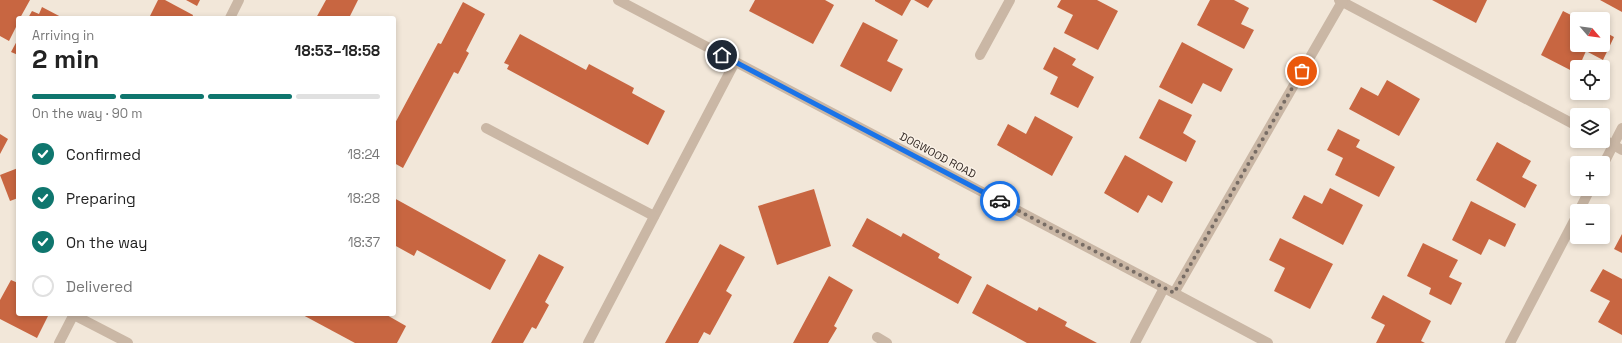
<!DOCTYPE html>
<meta charset="utf-8">
<style>
body{margin:0;font-family:"Space Grotesk",sans-serif;background:#f2f2f2;color:#222;height:100vh;display:flex;flex-direction:column;font-size:15px;white-space:nowrap}
*{box-sizing:border-box;margin:0}
p{font-size:13px;color:#767676}
.icon{flex:none;width:22px;height:22px;fill:none;stroke:currentColor;stroke-width:2;stroke-linecap:round;stroke-linejoin:round}
.map{position:relative;flex:1;overflow:hidden}
.details{position:absolute;left:16px;top:16px;width:380px;height:300px;display:flex;flex-direction:column;background:#fff;border-radius:4px;box-shadow:0 2px 6px #0003}
.details>*{flex:none}
.needle{width:26px;rotate:118deg}
.tools{position:absolute;left:1570px;top:12px;display:grid;gap:8px}
.tools a{display:grid;place-items:center;width:40px;height:40px;border-radius:4px;background:#fff;box-shadow:0 2px 6px #0003;font-size:20px}
.pin{position:absolute;display:grid;place-items:center;width:34px;height:34px;color:#fff;margin:-17px;border:2px solid #fff;border-radius:50%;box-shadow:0 1px 4px #0007}
.courier{position:absolute;display:grid;place-items:center;width:40px;height:40px;margin:-20px;border:3px solid #1a73e8;border-radius:50%;background:#fff;color:#222;box-shadow:0 1px 5px #0007}
.headline em{font-style:normal;font-weight:600}
.headline div{display:flex;flex-direction:column-reverse}
.headline{display:flex;align-items:center;justify-content:space-between;height:68px;padding:0 16px}
h1{font-size:26px;font-weight:600;line-height:30px}
.bar{display:grid;grid-template-columns:repeat(4,1fr);gap:6px 4px;align-content:center;height:48px;padding:0 16px}
.bar i{height:5px;border-radius:3px;background:#e0e0e0}
.bar .current{background:#0f766e}
.bar p{grid-column:span 4}
ol{padding:0 16px;list-style:none}
li{display:flex;align-items:center;gap:12px;height:44px}
li p{margin-inline-start:auto}
li .icon{padding:4px;border-radius:50%;background:#0f766e;color:#fff;stroke-width:4}
li:last-child{color:#767676}
li i{width:22px;height:22px;border:2px solid #e0e0e0;border-radius:50%}
.map>svg:first-child{display:block}
.building{fill:#c86641}
.lines{fill:none;stroke-linecap:round;stroke-linejoin:round}
.service{stroke:#cab7a5;stroke-width:10}
.minor{stroke:#cab7a5;stroke-width:10}
.tertiary{stroke:#cab7a5;stroke-width:10}
.done{stroke:#786d65;stroke-width:4;stroke-dasharray:0 7.2}
.route{stroke:#1a73e8;stroke-width:5}
.labels{text-anchor:middle;dominant-baseline:central;stroke-width:3;stroke-linejoin:round;paint-order:stroke}
.street-label{font-size:11px;fill:#362c27;stroke:#faf1e6}
</style>
<div class="map">
<svg width="1622" height="343" viewBox="0 0 1622 343">
<rect width="100%" height="100%" fill="#f2e7d9"/>
<g class="building">
<polygon points="0,0 30,0 20,18 18,18 18,23 9,41 0,36"/>
<polygon points="158,0 165,0 193,15 192,18 149,18"/>
<polygon points="186,0 200,0 197,6"/>
<polygon points="326,0 358,0 349,18 316,18"/>
<polygon points="755,0 825,0 834,5 813,44 749,11"/>
<polygon points="875,0 911,0 902,16 875,1"/>
<polygon points="914,0 933,0 928,8"/>
<polygon points="1061,0 1097,0 1118,11 1098,50 1064,33 1073,15 1057,7"/>
<polygon points="1210,0 1234,0 1249,8 1241,24 1254,30 1244,49 1197,25"/>
<polygon points="1432,0 1487,0 1476,23"/>
<polygon points="1600,0 1622,0 1622,12"/>
<polygon points="463,2 485,14 466,51 469,53 458,74 454,72 403,168 394,163 394,125 438,43 441,44"/>
<polygon points="42,7 63,18 28,18 32,11 39,14"/>
<polygon points="1563,11 1577,18 1577,45 1603,45 1603,31 1614,37 1603,60 1586,51 1579,67 1577,67 1576,73 1541,55"/>
<polygon points="863,22 898,40 887,61 903,69 891,92 840,66"/>
<polygon points="520,34 586,70 589,64 634,88 632,93 665,111 648,145 507,69 509,65 504,63"/>
<polygon points="18,39 18,55 11,52"/>
<polygon points="1182,42 1233,69 1221,92 1203,83 1192,104 1159,87"/>
<polygon points="1054,47 1076,59 1072,65 1094,77 1078,108 1050,94 1058,77 1043,69"/>
<polygon points="1387,80 1420,99 1399,136 1349,109 1361,87 1378,96"/>
<polygon points="1159,99 1192,115 1183,133 1196,141 1186,162 1139,138"/>
<polygon points="1035,116 1073,137 1052,176 997,145 1008,124 1026,134"/>
<polygon points="1338,129 1360,140 1356,147 1395,167 1379,197 1335,175 1343,158 1327,150"/>
<polygon points="0,134 8,139 0,154"/>
<polygon points="1497,142 1531,161 1522,177 1537,185 1525,208 1476,180"/>
<polygon points="1125,155 1173,182 1162,203 1148,195 1138,213 1104,193"/>
<polygon points="18,168 18,198 10,201 0,175"/>
<polygon points="1330,188 1363,205 1343,245 1292,218 1304,195 1322,204"/>
<polygon points="814,189 831,246 777,265 758,206"/>
<polygon points="394,198 506,260 490,290 417,250 414,256 394,245"/>
<polygon points="1471,201 1516,224 1505,247 1489,239 1481,255 1452,240"/>
<polygon points="867,218 901,237 903,233 940,254 938,258 972,277 958,304 852,246"/>
<polygon points="1622,234 1622,253 1614,249"/>
<polygon points="1280,238 1333,264 1310,309 1274,291 1285,268 1269,260"/>
<polygon points="1423,243 1458,260 1449,277 1462,283 1451,305 1429,294 1431,288 1407,276"/>
<polygon points="720,244 745,257 726,291 732,295 710,335 704,332 698,343 665,343"/>
<polygon points="539,254 564,267 545,302 549,305 536,329 532,327 523,343 491,343"/>
<polygon points="1603,269 1622,279 1622,335 1598,322 1610,301 1590,291"/>
<polygon points="829,276 853,290 834,326 837,328 828,343 793,343"/>
<polygon points="11,280 18,283 18,314 49,314 37,338 0,319 0,300"/>
<polygon points="987,284 1037,311 1039,307 1067,322 1065,326 1097,343 1027,343 972,313"/>
<polygon points="1383,295 1431,321 1421,341 1425,343 1376,343 1385,325 1371,318"/>
<polygon points="301,314 385,314 406,326 397,343 355,343"/>
</g>
<g class="lines">
<g class="service">
<polyline points="230,18 239,0"/>
<polyline points="877,337 887,343"/>
<polyline points="59,343 74,314"/>
<polyline points="588,343 735,62"/>
<polyline points="1135,343 1164,288"/>
</g>
<g class="minor">
<polyline points="1339,0 1577,126"/>
<polyline points="980,55 1010,0"/>
<polyline points="486,128 654,216"/>
<polyline points="1603,139 1622,150"/>
<polyline points="1603,165 1622,128"/>
<polyline points="1579,211 1590,189"/>
<polyline points="74,315 128,343"/>
<polyline points="1268,343 1174,293 1343,0"/>
<polyline points="1510,343 1577,215"/>
</g>
<polyline class="tertiary" points="618,0 1174,293"/>
</g>
<g class="lines">
<polyline class="done" points="1000,201 1174,293 1302,71"/>
<polyline class="route" points="722,55 1000,201"/>
</g>
<g class="labels">
<g class="street-label">
<text transform="translate(938 155) rotate(28)">DOGWOOD ROAD</text>
</g>
</g>
</svg>
<div class="tools">
<a><svg class="needle" viewBox="-14 -14 28 28"><path d="M0-13l5 13h-10z" fill="#e53935"/><path d="M0 13l5-13h-10z" fill="#767676"/></svg></a>
<a><svg class="icon" aria-label="locate" viewBox="0 0 24 24"><circle cx="12" cy="12" r="6"/><path d="M12 2v4M12 18v4M2 12h4M18 12h4"/></svg></a>
<a><svg class="icon" aria-label="layers" viewBox="0 0 24 24"><path d="M12 4l9 5-9 5-9-5zM3 14l9 5 9-5"/></svg></a>
<a>+</a>
<a>−</a>
</div>
<div class="pin" style="left:1302px;top:71px;background:#ea580c"><svg class="icon" aria-label="bag" viewBox="0 0 24 24"><path d="M5 8h14l-1 12H6zM9 8a3 3 0 0 1 6 0"/></svg></div>
<div class="pin" style="left:722px;top:55px;background:#1f2937"><svg class="icon" aria-label="home" viewBox="0 0 24 24"><path d="M3 11l9-7 9 7M6 9v11h12V9"/></svg></div>
<div class="courier" style="left:1000px;top:201px"><svg class="icon" aria-label="car" viewBox="0 0 24 24"><path d="M5 17H2v-5l4-1 3-4h7l3 4 3 1v5h-3M9 17h6M6 11h13"/><circle cx="7" cy="17" r="2"/><circle cx="17" cy="17" r="2"/></svg></div>
<section class="details">
<div class="headline"><div><h1>2 min</h1><p>Arriving in</p></div><em>18:53–18:58</em></div>
<div class="bar"><i class="current"></i><i class="current"></i><i class="current"></i><i></i><p>On the way · 90 m</p></div>
<ol>
<li><svg class="icon" aria-label="check" viewBox="0 0 24 24"><path d="M5 12l5 5 9-10"/></svg>Confirmed<p>18:24</p></li>
<li><svg class="icon" aria-label="check" viewBox="0 0 24 24"><path d="M5 12l5 5 9-10"/></svg>Preparing<p>18:28</p></li>
<li><svg class="icon" aria-label="check" viewBox="0 0 24 24"><path d="M5 12l5 5 9-10"/></svg>On the way<p>18:37</p></li>
<li><i></i>Delivered</li>
</ol>
</section>
</div>
